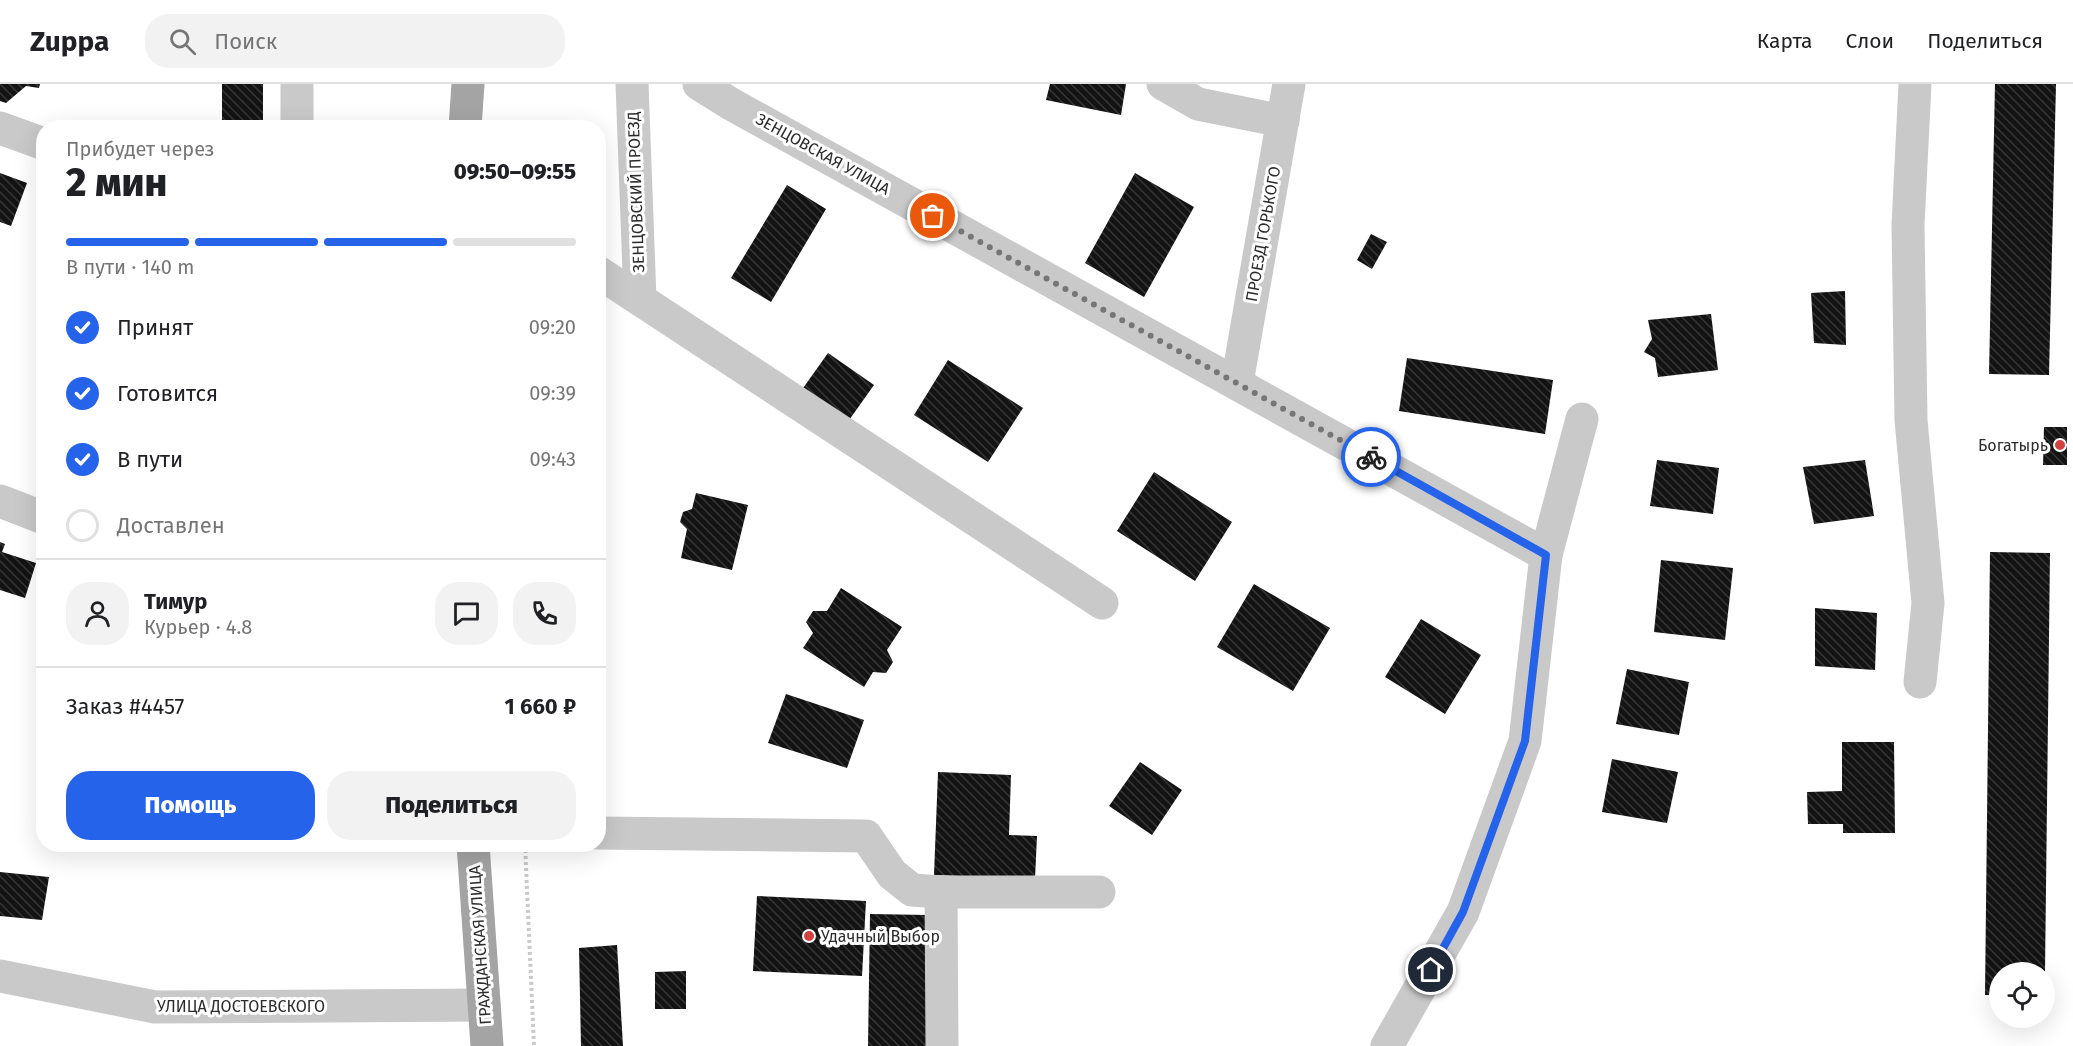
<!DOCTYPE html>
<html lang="ru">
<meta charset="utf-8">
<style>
body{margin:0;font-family:"Fira Sans",sans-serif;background:#f2f2f2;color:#202124;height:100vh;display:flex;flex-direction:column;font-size:22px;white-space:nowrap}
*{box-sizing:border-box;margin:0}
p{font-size:20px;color:#757577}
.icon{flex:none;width:33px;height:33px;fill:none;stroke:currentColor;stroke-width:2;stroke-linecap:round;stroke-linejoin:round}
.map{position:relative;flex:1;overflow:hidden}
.side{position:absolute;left:36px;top:36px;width:570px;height:732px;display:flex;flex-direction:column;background:#fff;border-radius:24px;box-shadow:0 6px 24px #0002}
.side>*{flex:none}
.tools{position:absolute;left:1989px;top:878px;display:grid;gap:12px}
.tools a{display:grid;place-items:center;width:66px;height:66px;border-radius:50%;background:#fff;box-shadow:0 6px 24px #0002;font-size:30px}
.pin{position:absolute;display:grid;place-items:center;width:51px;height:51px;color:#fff;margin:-26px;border:3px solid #fff;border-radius:50%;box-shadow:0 2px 6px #0007}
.courier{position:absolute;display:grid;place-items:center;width:60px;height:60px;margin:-30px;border:4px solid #2563eb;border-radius:50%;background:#fff;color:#222;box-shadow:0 2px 8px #0007}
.summary em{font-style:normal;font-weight:800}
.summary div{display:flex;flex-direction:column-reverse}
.summary{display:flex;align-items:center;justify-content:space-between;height:102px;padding:0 30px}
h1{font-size:39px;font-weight:800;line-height:45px}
.bar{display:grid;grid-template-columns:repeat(4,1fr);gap:9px 6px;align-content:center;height:72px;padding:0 30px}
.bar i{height:8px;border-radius:4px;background:#e0e0e0}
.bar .current{background:#2563eb}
.bar p{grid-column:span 4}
.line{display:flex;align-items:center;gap:15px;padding:0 30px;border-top:2px solid #e0e0e0}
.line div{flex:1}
.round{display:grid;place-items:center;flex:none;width:63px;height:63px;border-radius:24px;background:#f2f2f2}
ol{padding:0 30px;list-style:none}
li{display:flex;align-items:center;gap:18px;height:66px}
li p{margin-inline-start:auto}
li .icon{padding:6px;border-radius:50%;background:#2563eb;color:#fff;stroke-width:4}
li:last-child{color:#757577}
li i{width:33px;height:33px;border:3px solid #e0e0e0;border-radius:50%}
.action{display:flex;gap:12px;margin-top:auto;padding:12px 30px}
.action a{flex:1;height:69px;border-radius:24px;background:#2563eb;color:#fff;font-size:24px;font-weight:800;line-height:69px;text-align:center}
.action a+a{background:#f2f2f2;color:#202124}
header{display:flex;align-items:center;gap:36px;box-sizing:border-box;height:84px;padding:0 30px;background:#fff;border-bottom:2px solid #e0e0e0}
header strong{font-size:28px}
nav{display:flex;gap:33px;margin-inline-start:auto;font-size:21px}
.search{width:420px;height:54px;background:#f2f2f2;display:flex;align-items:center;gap:15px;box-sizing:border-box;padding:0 21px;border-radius:24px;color:#757577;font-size:22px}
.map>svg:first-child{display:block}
.building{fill:url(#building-back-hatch)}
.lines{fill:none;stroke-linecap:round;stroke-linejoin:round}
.path{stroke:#c9c9c9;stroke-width:4;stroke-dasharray:3 3;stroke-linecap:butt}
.minor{stroke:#c9c9c9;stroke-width:33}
.major{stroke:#a4a4a4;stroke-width:33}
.done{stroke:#767676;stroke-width:6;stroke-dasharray:0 10.8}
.route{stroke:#2563eb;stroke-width:8}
.poi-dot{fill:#d2403f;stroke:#fff;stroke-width:2}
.labels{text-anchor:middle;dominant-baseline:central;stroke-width:6;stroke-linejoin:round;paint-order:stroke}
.street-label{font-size:16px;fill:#2c2c2c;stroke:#fff}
.poi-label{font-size:16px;fill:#2c2c2c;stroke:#fff;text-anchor:end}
</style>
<header>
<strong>Zuppa</strong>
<div class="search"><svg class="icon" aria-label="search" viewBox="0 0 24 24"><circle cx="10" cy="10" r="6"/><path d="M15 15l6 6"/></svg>Поиск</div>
<nav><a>Карта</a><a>Слои</a><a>Поделиться</a></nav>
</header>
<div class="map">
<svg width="2073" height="962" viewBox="0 0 2073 962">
<defs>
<pattern id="building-back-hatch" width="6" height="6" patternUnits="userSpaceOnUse" patternTransform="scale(1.5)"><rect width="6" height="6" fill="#131313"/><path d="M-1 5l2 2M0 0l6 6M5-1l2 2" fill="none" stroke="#363636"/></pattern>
</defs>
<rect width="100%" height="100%" fill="#fff"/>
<g class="building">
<polygon points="0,0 40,0 39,4 26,2 6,19 0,17"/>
<rect x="222" y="0" width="41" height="44"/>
<polygon points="1050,0 1126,0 1121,31 1046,16"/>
<polygon points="1995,0 2056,0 2049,291 1989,290"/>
<polygon points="0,89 27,99 11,142 0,138"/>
<polygon points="1135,89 1194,123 1144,213 1085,179"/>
<polygon points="787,101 826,125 771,218 731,194"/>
<polygon points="1371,150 1387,158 1372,185 1357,176"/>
<polygon points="1845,207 1846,261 1814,259 1811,209"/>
<polygon points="1711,230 1718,286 1658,293 1655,274 1644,268 1652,255 1648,236"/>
<polygon points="828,269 874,301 847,339 801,307"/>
<polygon points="1407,274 1553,296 1545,350 1399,327"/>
<polygon points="948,276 1023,324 988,378 914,331"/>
<polygon points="2044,343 2067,343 2067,381 2043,381"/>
<polygon points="1657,376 1719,384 1713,430 1650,422"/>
<polygon points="1865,376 1874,432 1814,440 1803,383"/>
<polygon points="1154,388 1232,438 1195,497 1117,447"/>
<polygon points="696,409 748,421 732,486 681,474 687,445 680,438 683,428 692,425"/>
<polygon points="0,458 5,460 2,468 36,479 25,514 0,506"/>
<polygon points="1990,468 2050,469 2045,888 2000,888 2000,911 1985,911"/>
<polygon points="1661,476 1733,484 1725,556 1654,548"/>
<polygon points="1254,500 1330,544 1293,607 1217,563"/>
<polygon points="841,504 902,543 887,566 893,578 886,589 873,588 864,603 803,564 813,549 806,538 813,527 827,527"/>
<polygon points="1815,524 1877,529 1875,586 1815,582"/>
<polygon points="1421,535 1481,571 1445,630 1385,593"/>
<polygon points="1627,585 1689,598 1679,651 1616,640"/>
<polygon points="786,610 864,636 847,684 768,659"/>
<polygon points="1842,658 1894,658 1895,749 1843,749 1843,740 1808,740 1807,708 1842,707"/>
<polygon points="1612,675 1678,688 1667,739 1602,728"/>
<polygon points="1140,678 1182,706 1152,751 1109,722"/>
<polygon points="938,688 1011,691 1009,751 1037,752 1035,795 934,791"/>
<polygon points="0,788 49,793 42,836 0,832"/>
<polygon points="757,812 866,817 862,892 753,887"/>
<polygon points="870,830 928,831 926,962 868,962"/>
<polygon points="617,861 623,962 581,962 579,864"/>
<polygon points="686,887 686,925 655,925 655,888"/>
</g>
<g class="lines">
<polyline class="path" points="525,760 534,962"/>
<g class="minor">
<polyline points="632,0 640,215"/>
<polyline points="699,0 731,20 1546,471"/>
<polyline points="1163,0 1198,20 1283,37"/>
<polyline points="1915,0 1908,141 1911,336 1928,519 1920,598"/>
<polyline points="0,44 44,60"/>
<polyline points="297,44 297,0"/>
<polyline points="598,188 1102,519"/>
<polyline points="1237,299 1289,0"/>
<polyline points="0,417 44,434"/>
<polyline points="598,749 866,752 892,790 912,806 941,808"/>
<polyline points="0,892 155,923 484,921"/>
<polyline points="942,962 941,808 1099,808"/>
<polyline points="1387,962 1463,828 1525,657 1546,471 1582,335"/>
</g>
<g class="major">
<polyline points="465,44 468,0"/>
<polyline points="473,760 487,962"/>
</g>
</g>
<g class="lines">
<polyline class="done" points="933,132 1371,373"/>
<polyline class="route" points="1371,373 1546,471 1525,657 1463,828 1431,886"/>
</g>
<g class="poi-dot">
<circle cx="2060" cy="361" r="6"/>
<circle cx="809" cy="852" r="6"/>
</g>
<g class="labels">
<g class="street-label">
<text transform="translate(823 70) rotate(29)">ЗЕНЦОВСКАЯ УЛИЦА</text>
<text transform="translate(636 108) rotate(-92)">ЗЕНЦОВСКИЙ ПРОЕЗД</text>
<text transform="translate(1263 150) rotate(-80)">ПРОЕЗД ГОРЬКОГО</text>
<text transform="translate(480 861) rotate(-94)">ГРАЖДАНСКАЯ УЛИЦА</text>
<text x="241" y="922">УЛИЦА ДОСТОЕВСКОГО</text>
</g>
<g class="poi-label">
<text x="2048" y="361">Богатырь</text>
<text x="821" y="852" text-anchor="start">Удачный Выбор</text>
</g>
</g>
</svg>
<div class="tools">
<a><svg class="icon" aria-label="locate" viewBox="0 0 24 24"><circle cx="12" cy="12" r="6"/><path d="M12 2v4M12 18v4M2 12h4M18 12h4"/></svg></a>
</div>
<div class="pin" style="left:933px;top:132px;background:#ea580c"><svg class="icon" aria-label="bag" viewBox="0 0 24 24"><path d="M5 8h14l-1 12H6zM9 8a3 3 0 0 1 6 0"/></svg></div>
<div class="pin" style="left:1431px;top:886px;background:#1f2937"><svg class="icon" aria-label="home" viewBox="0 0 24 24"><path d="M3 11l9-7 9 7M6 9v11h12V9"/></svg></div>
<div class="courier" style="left:1371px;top:373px"><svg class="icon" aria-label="bike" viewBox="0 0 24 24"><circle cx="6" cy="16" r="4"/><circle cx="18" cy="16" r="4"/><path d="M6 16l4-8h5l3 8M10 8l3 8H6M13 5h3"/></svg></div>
<section class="side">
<div class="summary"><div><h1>2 мин</h1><p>Прибудет через</p></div><em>09:50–09:55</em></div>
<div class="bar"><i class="current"></i><i class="current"></i><i class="current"></i><i></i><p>В пути · 140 m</p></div>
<ol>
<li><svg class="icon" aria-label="check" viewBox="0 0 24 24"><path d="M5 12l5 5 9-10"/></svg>Принят<p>09:20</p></li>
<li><svg class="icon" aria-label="check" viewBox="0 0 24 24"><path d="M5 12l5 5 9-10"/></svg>Готовится<p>09:39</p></li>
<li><svg class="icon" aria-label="check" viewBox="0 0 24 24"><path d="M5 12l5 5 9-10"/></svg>В пути<p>09:43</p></li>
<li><i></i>Доставлен</li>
</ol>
<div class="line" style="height:108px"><a class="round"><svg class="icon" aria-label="person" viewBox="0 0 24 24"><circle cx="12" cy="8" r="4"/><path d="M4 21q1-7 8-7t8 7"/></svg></a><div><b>Тимур</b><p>Курьер · 4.8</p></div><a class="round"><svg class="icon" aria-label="chat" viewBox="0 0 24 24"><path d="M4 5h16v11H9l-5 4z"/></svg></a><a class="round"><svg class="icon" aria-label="phone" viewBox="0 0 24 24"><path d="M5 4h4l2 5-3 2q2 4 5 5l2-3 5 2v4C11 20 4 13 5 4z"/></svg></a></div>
<div class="line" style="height:78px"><div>Заказ #4457</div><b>1 660 ₽</b></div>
<div class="action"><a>Помощь</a><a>Поделиться</a></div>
</section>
</div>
